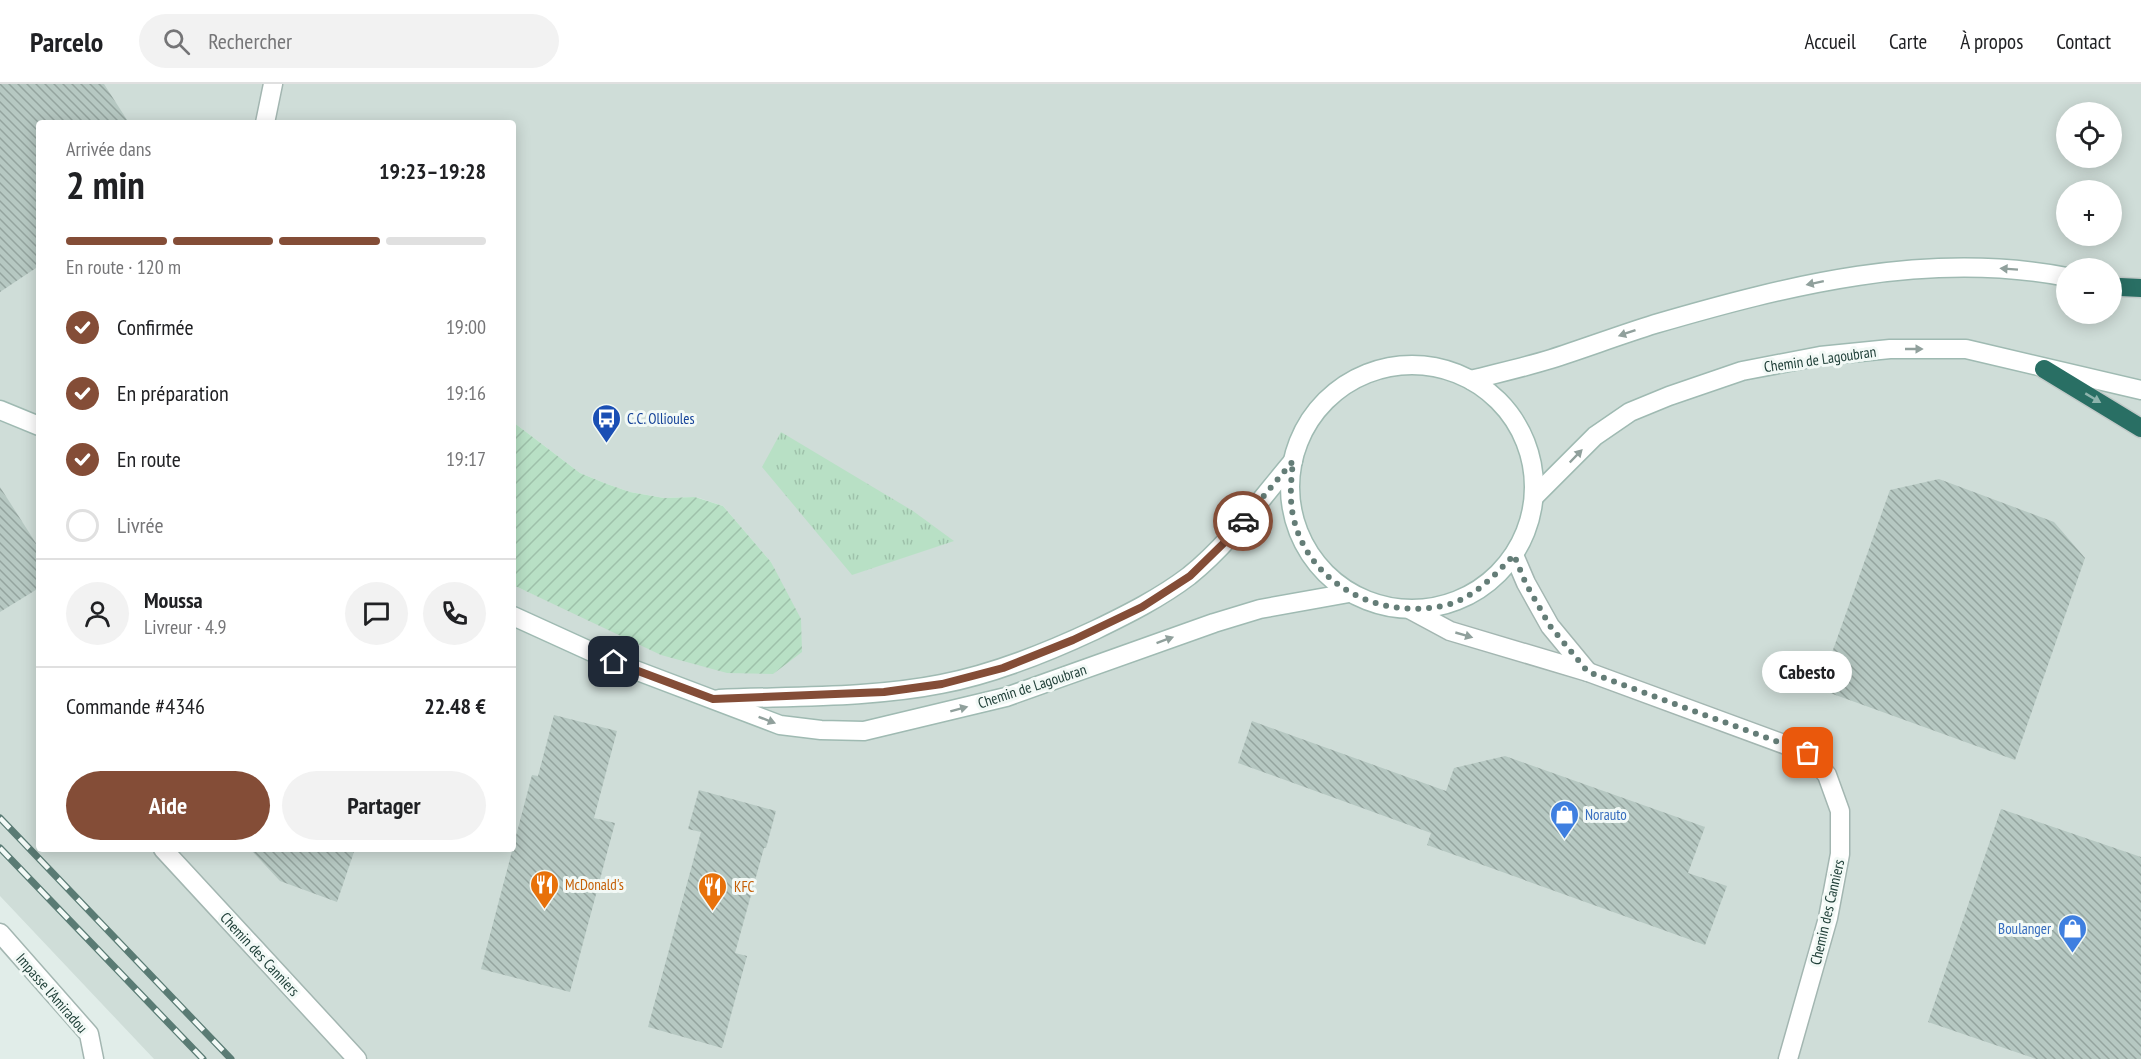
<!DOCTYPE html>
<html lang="fr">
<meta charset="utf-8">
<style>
body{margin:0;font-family:"PT Sans Narrow",sans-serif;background:#f2f2f2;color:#202124;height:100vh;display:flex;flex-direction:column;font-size:22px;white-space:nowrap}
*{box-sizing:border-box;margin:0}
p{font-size:20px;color:#757577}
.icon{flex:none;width:33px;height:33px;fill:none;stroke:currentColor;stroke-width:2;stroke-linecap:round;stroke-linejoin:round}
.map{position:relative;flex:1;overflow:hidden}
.drawer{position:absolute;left:36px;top:36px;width:480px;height:732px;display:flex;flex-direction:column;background:#fff;border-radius:6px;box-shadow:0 3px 15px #0003}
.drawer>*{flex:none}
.fabs{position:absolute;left:2056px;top:18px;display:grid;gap:12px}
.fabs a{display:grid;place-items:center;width:66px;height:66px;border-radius:50%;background:#fff;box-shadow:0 3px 15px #0003;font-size:30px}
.pin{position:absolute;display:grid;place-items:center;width:51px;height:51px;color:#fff;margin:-26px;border-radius:12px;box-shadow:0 3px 9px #0006}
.courier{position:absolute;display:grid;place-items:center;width:60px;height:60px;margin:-30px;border:4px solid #844d37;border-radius:50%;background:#fff;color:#222;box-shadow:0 2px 8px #0007}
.bubble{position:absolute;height:42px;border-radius:21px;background:#fff;box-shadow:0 3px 15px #0003;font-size:20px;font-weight:600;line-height:42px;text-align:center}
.summary em{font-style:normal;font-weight:600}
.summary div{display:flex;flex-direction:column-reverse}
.summary{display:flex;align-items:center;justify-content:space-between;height:102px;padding:0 30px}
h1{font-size:39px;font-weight:600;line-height:45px}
.bar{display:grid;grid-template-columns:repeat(4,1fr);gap:9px 6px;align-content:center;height:72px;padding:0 30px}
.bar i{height:8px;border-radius:4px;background:#e0e0e0}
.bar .selected{background:#844d37}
.bar p{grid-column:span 4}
.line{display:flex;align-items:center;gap:15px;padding:0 30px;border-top:2px solid #e0e0e0}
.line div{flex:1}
.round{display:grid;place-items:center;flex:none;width:63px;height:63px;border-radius:32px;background:#f2f2f2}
ol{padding:0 30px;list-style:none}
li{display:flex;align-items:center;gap:18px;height:66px}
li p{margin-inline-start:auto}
li .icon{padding:6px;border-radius:50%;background:#844d37;color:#fff;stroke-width:4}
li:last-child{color:#757577}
li i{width:33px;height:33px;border:3px solid #e0e0e0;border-radius:50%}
.button{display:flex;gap:12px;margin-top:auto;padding:12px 30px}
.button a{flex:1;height:69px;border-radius:36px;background:#844d37;color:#fff;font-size:24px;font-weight:600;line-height:69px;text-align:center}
.button a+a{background:#f2f2f2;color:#202124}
header{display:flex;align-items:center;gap:36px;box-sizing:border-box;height:84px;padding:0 30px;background:#fff;border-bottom:2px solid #e0e0e0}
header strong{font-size:28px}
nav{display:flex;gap:33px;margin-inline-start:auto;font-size:21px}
.search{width:420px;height:54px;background:#f2f2f2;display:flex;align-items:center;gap:15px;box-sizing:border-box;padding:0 21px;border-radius:33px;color:#757577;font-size:22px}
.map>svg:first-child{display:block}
.built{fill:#cfddd8;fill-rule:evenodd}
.grass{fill:url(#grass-tufts)}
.garden{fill:url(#garden-furrows)}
.building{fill:url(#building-back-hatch)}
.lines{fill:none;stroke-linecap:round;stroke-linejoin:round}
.street-casing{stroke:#a3b6b1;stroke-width:21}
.secondary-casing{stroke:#9fbab2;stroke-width:21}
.highway-casing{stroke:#c1cac8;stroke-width:21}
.street{stroke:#fff;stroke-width:18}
.secondary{stroke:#fff;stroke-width:18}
.highway{stroke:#296f64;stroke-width:18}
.rail-casing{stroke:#5a7b74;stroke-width:7}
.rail{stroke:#f2f9f6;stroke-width:4.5;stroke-dasharray:14;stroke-linecap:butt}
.oneway{fill:#90a09c}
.oneway2{fill:#8eb4ad}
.done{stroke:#647d77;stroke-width:6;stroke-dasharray:0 10.8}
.route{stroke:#844d37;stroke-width:8}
.labels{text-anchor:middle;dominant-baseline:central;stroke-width:6;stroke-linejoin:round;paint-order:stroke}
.street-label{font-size:15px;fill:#204039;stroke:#f2f9f6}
.transit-label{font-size:15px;fill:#164399;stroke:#f2f9f6;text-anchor:start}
.shop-label{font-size:15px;fill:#366cbe;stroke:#f2f9f6;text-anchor:start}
.food-label{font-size:15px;fill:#c56008;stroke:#f2f9f6;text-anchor:start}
</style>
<header>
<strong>Parcelo</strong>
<div class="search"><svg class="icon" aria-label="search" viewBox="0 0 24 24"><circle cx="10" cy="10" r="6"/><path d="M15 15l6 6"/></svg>Rechercher</div>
<nav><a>Accueil</a><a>Carte</a><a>À propos</a><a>Contact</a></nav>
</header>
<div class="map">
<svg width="2141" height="975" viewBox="0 0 2141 975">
<defs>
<pattern id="grass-tufts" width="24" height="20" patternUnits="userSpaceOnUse" patternTransform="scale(1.5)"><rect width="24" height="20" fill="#b8e0c5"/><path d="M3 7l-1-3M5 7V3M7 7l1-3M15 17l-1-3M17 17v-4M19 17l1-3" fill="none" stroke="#9ec1aa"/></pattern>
<pattern id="garden-furrows" width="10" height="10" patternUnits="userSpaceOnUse" patternTransform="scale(1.5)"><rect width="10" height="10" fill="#b8e0c5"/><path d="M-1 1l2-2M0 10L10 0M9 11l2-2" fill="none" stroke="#9ec1aa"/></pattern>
<pattern id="building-back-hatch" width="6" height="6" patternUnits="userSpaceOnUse" patternTransform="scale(1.5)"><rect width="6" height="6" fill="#b6c8c2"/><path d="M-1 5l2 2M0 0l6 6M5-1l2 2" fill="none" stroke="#94a49f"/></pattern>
</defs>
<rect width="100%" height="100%" fill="#e1ede9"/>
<path class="built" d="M0 0H2141V975H154L0 812ZM2067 28H2112V74H2067ZM39 39H513V338L580 389 607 400 630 408 664 414 696 413 723 422 771 478 782 502 559 522 513 501V765H39ZM2067 106H2112V152H2067ZM2067 184H2112V230H2067Z"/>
<polygon class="grass" points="781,348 913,427 954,457 852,491 762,383"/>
<polygon class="garden" points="513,338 580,389 607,400 630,408 664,414 695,413 723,422 771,478 801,535 802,568 773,590 727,589 661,571 513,501"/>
<g class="building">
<polygon points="0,0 104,0 129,39 39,39 39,182 0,208"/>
<polygon points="1939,395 2054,438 2085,474 2015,676 1819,605 1890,406"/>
<polygon points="0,403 39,464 39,504 0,528"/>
<polygon points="554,631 617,647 594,734 615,739 570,908 481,885 532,691 538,692"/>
<polygon points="1252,637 1446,707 1454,684 1505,672 1705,743 1688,789 1727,802 1705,861 1427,761 1431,749 1238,679"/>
<polygon points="699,706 776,727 766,764 764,764 735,869 747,872 722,964 648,943 701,748 688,745"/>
<polygon points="2001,725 2141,773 2141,975 2036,975 1928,938"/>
<polygon points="250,765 355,765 337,818 280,797"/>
</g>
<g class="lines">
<defs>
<g id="street">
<polyline points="265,39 273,0"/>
<polyline points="1514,471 1526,499 1550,542 1588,588"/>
<polyline points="1411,526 1450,547 1588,588 1808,669 1827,691 1840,727 1840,770 1828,834 1788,975"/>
<polyline points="163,765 357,975"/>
<polyline points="0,849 89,950 94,975"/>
</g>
<g id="secondary">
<circle cx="1412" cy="403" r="122"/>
<path d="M1471 296C1498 289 1525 283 1551 275 1585 264 1620 251 1655 240 1789 201 1927 166 2067 193"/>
<polyline points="0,326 39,342"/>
<polyline points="1534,413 1595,352 1630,328 1669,312 1742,287 1820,272 1890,265 1966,265 2141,306"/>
<polyline points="513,532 614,578 780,641 821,646 864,647 1006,613 1214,539 1260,525 1349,509"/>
<path d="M719 615C791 612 871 614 941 600 994 590 1046 569 1095 546 1128 530 1160 514 1189 492 1229 460 1260 416 1293 377"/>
</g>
<g id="highway">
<polyline points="2120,203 2141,204"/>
<polyline points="2044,285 2141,344"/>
</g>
</defs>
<use href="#street" class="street-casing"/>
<use href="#secondary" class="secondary-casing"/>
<use href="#highway" class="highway-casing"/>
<use href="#street" class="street"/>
<use href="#secondary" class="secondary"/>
<use href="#highway" class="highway"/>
<defs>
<g id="rail">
<polyline points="0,734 231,975"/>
<polyline points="0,764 203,975"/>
</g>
</defs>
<use href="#rail" class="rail-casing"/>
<use href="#rail" class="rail"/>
</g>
<defs><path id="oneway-solid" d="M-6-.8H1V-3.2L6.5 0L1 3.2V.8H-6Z" transform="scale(1.5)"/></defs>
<g class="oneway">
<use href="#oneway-solid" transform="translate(2009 185) rotate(-176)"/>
<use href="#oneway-solid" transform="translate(1815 199) rotate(168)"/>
<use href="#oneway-solid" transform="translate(1627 249) rotate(161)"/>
<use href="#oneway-solid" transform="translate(1914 265)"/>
<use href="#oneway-solid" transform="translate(1576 372) rotate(-46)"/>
<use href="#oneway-solid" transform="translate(1464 551) rotate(16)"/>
<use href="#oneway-solid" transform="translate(1165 556) rotate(-20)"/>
<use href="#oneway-solid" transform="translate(959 625) rotate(-15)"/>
<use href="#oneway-solid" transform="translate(767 636) rotate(21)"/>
</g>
<use class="oneway2" href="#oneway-solid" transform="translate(2093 314) rotate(31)"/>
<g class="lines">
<path class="done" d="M1243 437 1293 377C1291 397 1289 417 1294 436 1311 504 1385 538 1450 520 1476 512 1496 490 1514 471L1526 500 1550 542 1588 588 1808 669"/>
<polyline class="route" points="614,578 713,615 884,608 942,600 1003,584 1073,556 1142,523 1190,492 1230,453 1243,437"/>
</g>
<defs>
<symbol id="bus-pin" viewBox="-11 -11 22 30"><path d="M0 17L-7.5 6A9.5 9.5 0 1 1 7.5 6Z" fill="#1a4fb4" stroke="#f2f9f6"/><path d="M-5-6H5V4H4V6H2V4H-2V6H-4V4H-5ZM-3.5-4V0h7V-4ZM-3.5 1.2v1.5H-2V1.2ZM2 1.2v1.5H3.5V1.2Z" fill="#fff"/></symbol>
<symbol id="shop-pin" viewBox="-11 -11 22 30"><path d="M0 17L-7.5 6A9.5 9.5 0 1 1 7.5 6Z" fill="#3f7fe0" stroke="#f2f9f6"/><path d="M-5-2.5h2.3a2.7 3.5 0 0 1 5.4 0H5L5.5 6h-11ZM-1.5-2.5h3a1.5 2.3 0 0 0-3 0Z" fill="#fff"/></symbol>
<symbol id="restaurant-pin" viewBox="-11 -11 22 30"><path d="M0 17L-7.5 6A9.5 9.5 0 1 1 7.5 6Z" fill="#e8710a" stroke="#f2f9f6"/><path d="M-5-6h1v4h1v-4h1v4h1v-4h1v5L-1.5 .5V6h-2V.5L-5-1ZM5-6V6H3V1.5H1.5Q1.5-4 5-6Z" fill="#fff"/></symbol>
</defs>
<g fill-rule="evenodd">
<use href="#bus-pin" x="590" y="318" width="33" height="45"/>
<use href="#shop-pin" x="1548" y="714" width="33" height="45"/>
<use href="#restaurant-pin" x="528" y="784" width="33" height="45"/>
<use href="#restaurant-pin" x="696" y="786" width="33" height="45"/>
<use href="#shop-pin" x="2056" y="828" width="33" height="45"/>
</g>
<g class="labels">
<g class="street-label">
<text transform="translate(1820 275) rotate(-8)">Chemin de Lagoubran</text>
<text transform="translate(1032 602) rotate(-18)">Chemin de Lagoubran</text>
<text transform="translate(1827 828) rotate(-77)">Chemin des Canniers</text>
<text transform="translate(260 870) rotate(47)">Chemin des Canniers</text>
<text transform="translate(52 909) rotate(49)">Impasse l'Amiradou</text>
</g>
<g class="transit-label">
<text x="627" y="334">C.C. Ollioules</text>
</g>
<g class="shop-label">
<text x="1585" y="730">Norauto</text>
<text x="2051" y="844" text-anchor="end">Boulanger</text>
</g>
<g class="food-label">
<text x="565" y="800">McDonald's</text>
<text x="734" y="802">KFC</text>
</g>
</g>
</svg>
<div class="fabs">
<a><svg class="icon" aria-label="locate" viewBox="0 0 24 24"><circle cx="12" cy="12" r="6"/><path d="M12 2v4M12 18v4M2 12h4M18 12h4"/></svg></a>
<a>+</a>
<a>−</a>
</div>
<div class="pin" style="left:1808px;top:669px;background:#ea580c"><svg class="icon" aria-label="bag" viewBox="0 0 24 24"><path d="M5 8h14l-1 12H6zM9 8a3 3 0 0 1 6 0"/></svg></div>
<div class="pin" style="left:614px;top:578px;background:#1f2937"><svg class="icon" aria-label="home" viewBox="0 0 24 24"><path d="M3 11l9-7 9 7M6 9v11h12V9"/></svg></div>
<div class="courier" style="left:1243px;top:437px"><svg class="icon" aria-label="car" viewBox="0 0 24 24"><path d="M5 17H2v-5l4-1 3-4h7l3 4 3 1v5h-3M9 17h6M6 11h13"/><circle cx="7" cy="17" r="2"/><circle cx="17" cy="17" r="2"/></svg></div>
<div class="bubble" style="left:1762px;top:567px;width:90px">Cabesto</div>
<section class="drawer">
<div class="summary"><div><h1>2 min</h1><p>Arrivée dans</p></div><em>19:23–19:28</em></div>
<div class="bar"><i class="selected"></i><i class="selected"></i><i class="selected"></i><i></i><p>En route · 120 m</p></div>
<ol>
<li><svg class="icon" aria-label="check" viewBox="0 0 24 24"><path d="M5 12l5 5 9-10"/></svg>Confirmée<p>19:00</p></li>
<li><svg class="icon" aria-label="check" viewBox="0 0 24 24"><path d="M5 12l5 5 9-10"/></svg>En préparation<p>19:16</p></li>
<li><svg class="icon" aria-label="check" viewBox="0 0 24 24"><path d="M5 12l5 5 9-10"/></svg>En route<p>19:17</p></li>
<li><i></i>Livrée</li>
</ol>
<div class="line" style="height:108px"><a class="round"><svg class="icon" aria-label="person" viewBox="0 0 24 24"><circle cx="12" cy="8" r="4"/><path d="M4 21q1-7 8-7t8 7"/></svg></a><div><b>Moussa</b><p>Livreur · 4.9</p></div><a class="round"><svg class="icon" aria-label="chat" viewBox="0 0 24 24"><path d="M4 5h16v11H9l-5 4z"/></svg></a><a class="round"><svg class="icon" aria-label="phone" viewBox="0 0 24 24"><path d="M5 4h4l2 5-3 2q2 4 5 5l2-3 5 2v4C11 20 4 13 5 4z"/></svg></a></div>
<div class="line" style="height:78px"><div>Commande #4346</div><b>22.48 €</b></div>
<div class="button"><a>Aide</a><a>Partager</a></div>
</section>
</div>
